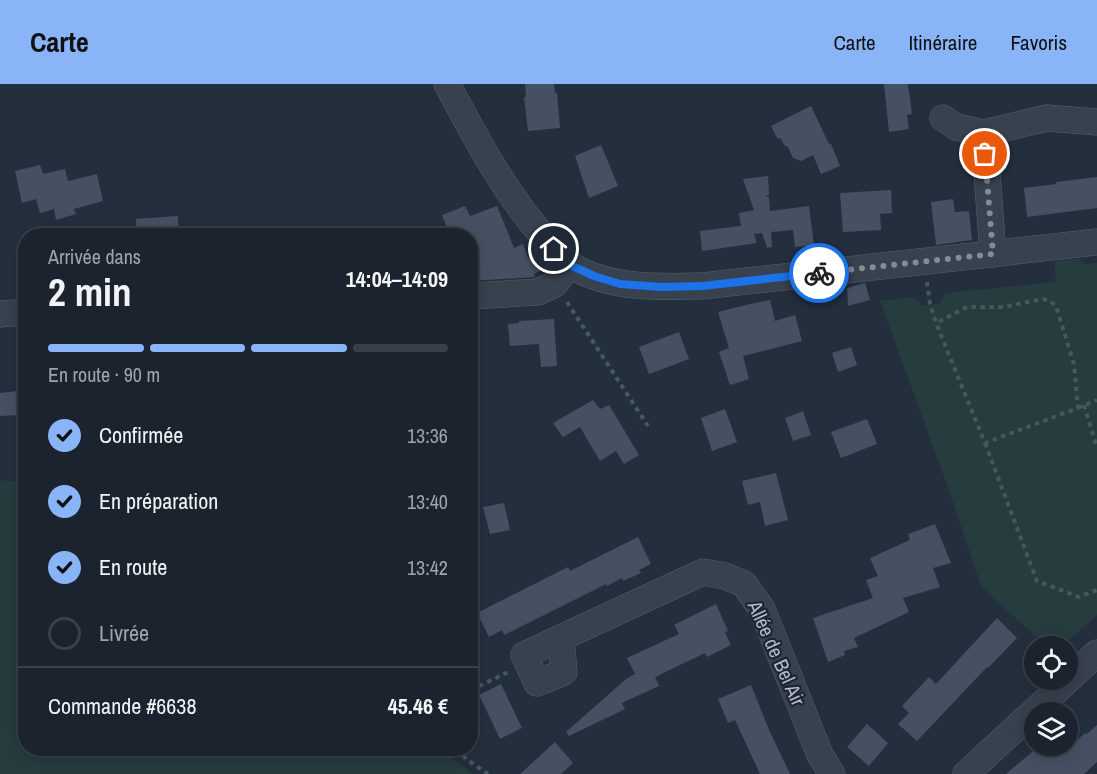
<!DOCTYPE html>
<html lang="fr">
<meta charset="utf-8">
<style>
body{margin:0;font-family:"Archivo Narrow",sans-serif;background:#242b36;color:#f1f3f6;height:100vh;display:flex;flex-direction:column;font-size:22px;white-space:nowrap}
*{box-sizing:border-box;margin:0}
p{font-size:20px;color:#a0a4aa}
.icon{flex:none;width:33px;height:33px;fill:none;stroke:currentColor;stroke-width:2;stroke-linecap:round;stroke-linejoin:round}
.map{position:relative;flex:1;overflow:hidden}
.sheet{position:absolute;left:18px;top:144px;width:460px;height:528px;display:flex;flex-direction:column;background:#1b232e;border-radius:24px;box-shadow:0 3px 15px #0003,0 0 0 2px #39404a}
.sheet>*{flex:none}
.tools{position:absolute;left:1024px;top:552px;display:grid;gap:12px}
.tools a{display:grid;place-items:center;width:54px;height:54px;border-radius:50%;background:#1b232e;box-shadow:0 3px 15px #0003,0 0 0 2px #39404a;font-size:30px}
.pin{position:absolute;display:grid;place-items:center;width:51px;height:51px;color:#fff;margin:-26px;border:3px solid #fff;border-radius:50%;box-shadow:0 2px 6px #0007}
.courier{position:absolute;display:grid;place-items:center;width:60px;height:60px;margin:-30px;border:4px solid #1a73e8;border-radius:50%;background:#fff;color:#222;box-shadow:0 2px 8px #0007}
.overview em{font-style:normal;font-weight:700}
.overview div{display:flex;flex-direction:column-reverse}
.overview{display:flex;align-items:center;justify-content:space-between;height:102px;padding:0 30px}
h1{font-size:39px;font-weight:700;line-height:45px}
.bar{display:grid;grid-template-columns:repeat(4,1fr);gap:9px 6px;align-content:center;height:72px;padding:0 30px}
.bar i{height:8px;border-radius:4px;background:#39404a}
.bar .selected{background:#8ab4f8}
.bar p{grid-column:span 4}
.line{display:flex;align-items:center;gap:15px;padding:0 30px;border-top:2px solid #39404a}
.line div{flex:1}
ol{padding:0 30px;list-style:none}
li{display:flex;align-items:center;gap:18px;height:66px}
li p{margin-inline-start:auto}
li .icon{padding:6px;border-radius:50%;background:#8ab4f8;color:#111;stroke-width:4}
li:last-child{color:#a0a4aa}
li i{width:33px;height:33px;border:3px solid #39404a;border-radius:50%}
header{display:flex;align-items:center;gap:36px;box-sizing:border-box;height:84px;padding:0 30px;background:#8ab4f8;color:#111}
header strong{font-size:28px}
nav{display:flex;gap:33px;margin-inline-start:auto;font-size:21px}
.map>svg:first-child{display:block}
.green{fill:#263c3f}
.building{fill:#455162}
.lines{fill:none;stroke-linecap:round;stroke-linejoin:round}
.minor-casing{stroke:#565f6c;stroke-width:27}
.path{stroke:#44595c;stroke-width:4;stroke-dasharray:4.5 4.5;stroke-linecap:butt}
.minor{stroke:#38414e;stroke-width:26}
.done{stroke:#828b98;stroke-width:6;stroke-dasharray:0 10.8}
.route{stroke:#1a73e8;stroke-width:8}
.labels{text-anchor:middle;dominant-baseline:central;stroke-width:4.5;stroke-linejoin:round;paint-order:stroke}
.street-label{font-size:20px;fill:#b4bcc9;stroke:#1d2633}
</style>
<header>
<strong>Carte</strong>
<nav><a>Carte</a><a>Itinéraire</a><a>Favoris</a></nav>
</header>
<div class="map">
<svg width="1097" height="690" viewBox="0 0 1097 690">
<rect width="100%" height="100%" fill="#242f3e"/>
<g class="green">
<polygon points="1079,175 1085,180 1097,179 1097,531 1063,562 1046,562 981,502 951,412 880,217 913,213 922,221 939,220 945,209 1056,198 1054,177"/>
<polygon points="0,396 25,399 26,664 443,665 446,670 473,690 0,690"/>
</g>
<g class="building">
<polygon points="525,0 554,0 555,9 557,9 560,44 528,47 524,13 526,13"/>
<polygon points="884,0 908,0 912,30 907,31 909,45 889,48"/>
<polygon points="811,22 829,60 831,60 840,82 821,90 813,71 801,77 793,74 788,63 784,61 781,55 777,54 771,42"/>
<polygon points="601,61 618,102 589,114 575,72"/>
<polygon points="40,81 43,90 65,85 68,97 97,90 103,117 74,125 76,130 56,136 54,125 40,129 36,115 22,119 15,87"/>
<polygon points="768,92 769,111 765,113 769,113 770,127 809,122 814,161 795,163 793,146 771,148 772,163 767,164 762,149 754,150 757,159 702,167 700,147 741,142 739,129 754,126 743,95"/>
<polygon points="1097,93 1097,124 1027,133 1024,104 1056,100 1056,98"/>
<polygon points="891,106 892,129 880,130 881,146 843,148 840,109"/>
<polygon points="953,115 955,128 969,127 972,156 936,161 931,118"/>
<polygon points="465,122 470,132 497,122 514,164 523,160 528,174 534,172 540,187 534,190 535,193 471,197 471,152 450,152 442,131"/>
<polygon points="178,132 179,152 137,152 136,135"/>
<polygon points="865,199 870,216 848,222 847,204"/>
<polygon points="770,216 775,237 795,231 802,257 743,272 749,295 730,301 719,268 729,264 718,228 746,221"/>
<polygon points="554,235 557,282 541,283 539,260 510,262 508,240 519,239 519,237"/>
<polygon points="679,248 689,275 649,290 639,263"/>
<polygon points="851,263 857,281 838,288 832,269"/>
<polygon points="17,307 19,331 0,332 0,309"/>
<polygon points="593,316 600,325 609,321 639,371 624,380 616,367 600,377 580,343 563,353 553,339"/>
<polygon points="725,325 737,358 712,367 701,334"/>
<polygon points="803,327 811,351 793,357 785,334"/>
<polygon points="867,335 877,360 841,374 831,348"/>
<polygon points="776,389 788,436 765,442 760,418 748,421 742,397"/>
<polygon points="504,419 510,446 490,450 483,423"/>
<polygon points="935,440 951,479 933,484 940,503 903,514 909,528 854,554 858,563 844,567 845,571 828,578 813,534 873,514 866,496 878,492 870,474 910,456 908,450"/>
<polygon points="638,453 651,480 639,486 641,489 623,497 622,494 607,502 606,500 504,551 502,546 489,553 477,529 568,483 570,487"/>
<polygon points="716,520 728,547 725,548 731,561 707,573 705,569 655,593 659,602 622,619 625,625 569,652 566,648 626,595 635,590 627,574 679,550 674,541"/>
<polygon points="997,534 1017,554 988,584 987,583 917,657 898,640 909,629 902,622 929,593 936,600"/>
<polygon points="501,600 522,644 500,655 479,611"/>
<polygon points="751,601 770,648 790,690 760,690 735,636 728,639 718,615"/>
<polygon points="867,640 888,659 869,682 847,663"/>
<polygon points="1097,641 1097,678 1084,690 1006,690 1039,662 1071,662 1085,649 1087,650"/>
<polygon points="555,658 573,679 561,690 520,690"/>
</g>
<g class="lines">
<defs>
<g id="minor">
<path d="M447 0C477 56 508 116 552 162 558 169 564 177 572 182 610 205 658 203 702 202L1097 158"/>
<polyline points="943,34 956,43 984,49 993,170"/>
<polyline points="984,49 1047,34 1097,38"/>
<polyline points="471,212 538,208 555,200 570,181"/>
<polyline points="0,230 26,228"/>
<polyline points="561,555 564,588 537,599 524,571 703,488 725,492 744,500 762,525 820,671 832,690"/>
<polyline points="966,690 1097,569"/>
</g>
</defs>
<use href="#minor" class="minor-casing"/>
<g class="path">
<polyline points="927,198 930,220 936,239 985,359 1078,324 1074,280 1056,222 1050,217 1043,215 1003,223 967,223 936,239"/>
<polyline points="567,218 648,342"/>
<polyline points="1084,321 1097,364"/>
<polyline points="1078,324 1097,316"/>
<polyline points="985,359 1037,497 1079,513 1097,506"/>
<polyline points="471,606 508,588"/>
<polyline points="458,664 466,675 488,690"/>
</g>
<use href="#minor" class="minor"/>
</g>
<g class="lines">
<polyline class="done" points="819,189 993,170 985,70"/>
<polyline class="route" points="554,165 570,181 594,192 620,200 662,203 702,202 819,189"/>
</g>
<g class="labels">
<g class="street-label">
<text transform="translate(777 569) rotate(66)">Allée de Bel Air</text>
</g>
</g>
</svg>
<div class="tools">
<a><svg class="icon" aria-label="locate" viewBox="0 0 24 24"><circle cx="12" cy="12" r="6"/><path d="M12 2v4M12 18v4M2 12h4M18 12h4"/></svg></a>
<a><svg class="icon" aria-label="layers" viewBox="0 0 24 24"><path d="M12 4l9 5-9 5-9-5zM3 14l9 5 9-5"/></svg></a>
</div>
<div class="pin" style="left:985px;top:70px;background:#ea580c"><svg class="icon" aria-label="bag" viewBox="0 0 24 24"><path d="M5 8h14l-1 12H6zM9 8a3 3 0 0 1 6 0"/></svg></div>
<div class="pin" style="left:554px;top:165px;background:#1f2937"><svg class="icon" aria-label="home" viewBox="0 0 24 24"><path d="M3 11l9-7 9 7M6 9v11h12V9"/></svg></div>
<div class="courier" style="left:819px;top:189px"><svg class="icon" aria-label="bike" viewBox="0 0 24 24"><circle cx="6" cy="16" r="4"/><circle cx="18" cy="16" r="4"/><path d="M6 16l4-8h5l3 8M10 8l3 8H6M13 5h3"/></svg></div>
<section class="sheet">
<div class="overview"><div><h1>2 min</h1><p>Arrivée dans</p></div><em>14:04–14:09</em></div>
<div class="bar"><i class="selected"></i><i class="selected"></i><i class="selected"></i><i></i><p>En route · 90 m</p></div>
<ol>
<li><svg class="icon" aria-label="check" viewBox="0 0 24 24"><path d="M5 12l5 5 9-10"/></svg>Confirmée<p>13:36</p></li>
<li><svg class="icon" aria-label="check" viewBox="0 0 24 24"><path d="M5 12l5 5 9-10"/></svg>En préparation<p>13:40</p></li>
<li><svg class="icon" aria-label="check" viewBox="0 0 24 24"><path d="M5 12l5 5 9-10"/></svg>En route<p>13:42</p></li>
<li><i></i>Livrée</li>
</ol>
<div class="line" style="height:78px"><div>Commande #6638</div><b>45.46 €</b></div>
</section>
</div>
